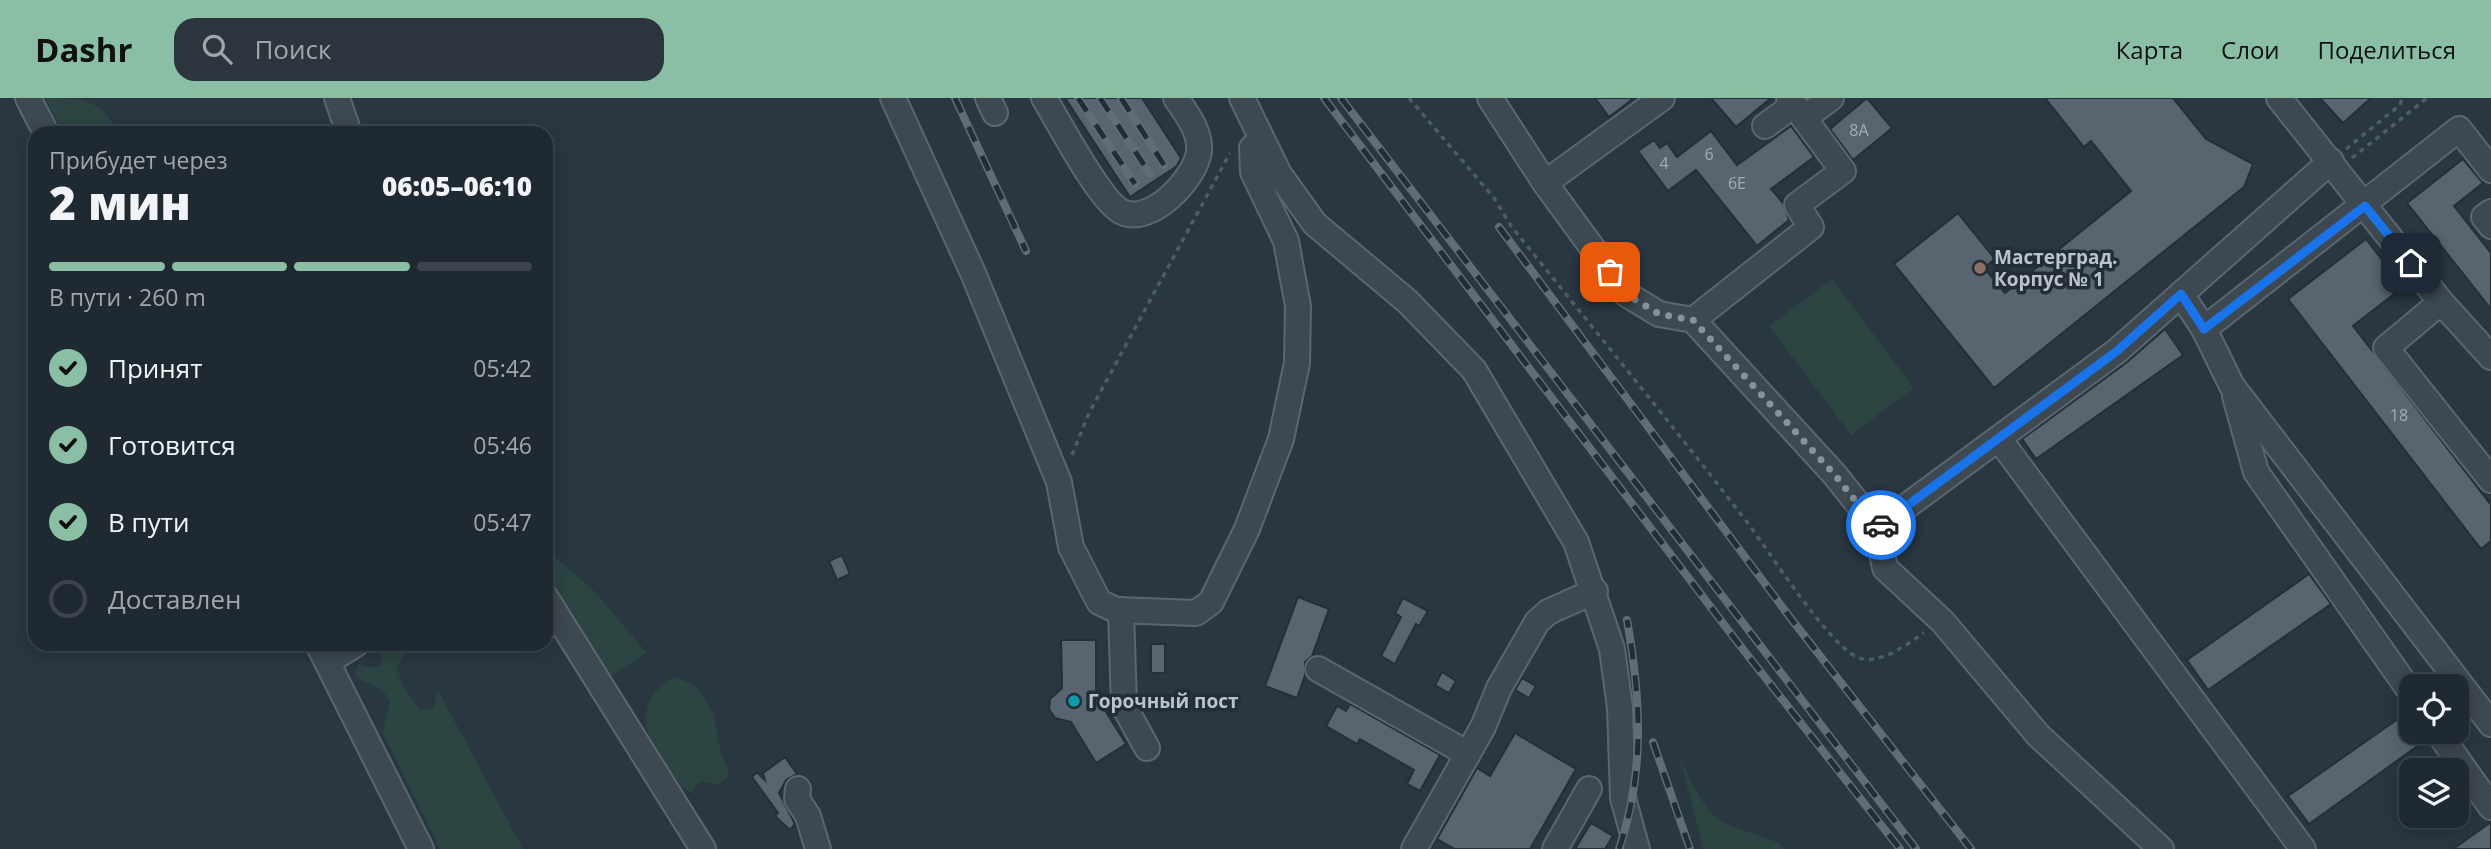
<!DOCTYPE html>
<html lang="ru">
<meta charset="utf-8">
<style>
body{margin:0;font-family:"Open Sans",sans-serif;background:#2c353d;color:#f1f3f6;height:100vh;display:flex;flex-direction:column;font-size:26px;white-space:nowrap}
*{box-sizing:border-box;margin:0}
p{font-size:23px;color:#a1a6ab}
.icon{flex:none;width:38px;height:38px;fill:none;stroke:currentColor;stroke-width:2;stroke-linecap:round;stroke-linejoin:round}
.map{position:relative;flex:1;overflow:hidden}
.side{position:absolute;left:28px;top:28px;width:525px;height:525px;display:flex;flex-direction:column;background:#1f2931;border-radius:21px;box-shadow:0 4px 18px #0003,0 0 0 2px #3c454d}
.side>*{flex:none}
.buttons{position:absolute;left:2399px;top:576px;display:grid;gap:14px}
.buttons a{display:grid;place-items:center;width:70px;height:70px;border-radius:14px;background:#1f2931;box-shadow:0 4px 18px #0003,0 0 0 2px #3c454d;font-size:35px}
.pin{position:absolute;display:grid;place-items:center;width:60px;height:60px;color:#fff;margin:-30px;border-radius:14px;box-shadow:0 4px 10px #0006}
.courier{position:absolute;display:grid;place-items:center;width:70px;height:70px;margin:-35px;border:5px solid #1a73e8;border-radius:50%;background:#fff;color:#222;box-shadow:0 2px 9px #0007}
.head em{font-style:normal;font-weight:800}
.head div{display:flex;flex-direction:column-reverse}
.head{display:flex;align-items:center;justify-content:space-between;height:119px;padding:0 21px}
h1{font-size:46px;font-weight:800;line-height:52px}
.bar{display:grid;grid-template-columns:repeat(4,1fr);gap:10px 7px;align-content:center;height:84px;padding:0 21px}
.bar i{height:9px;border-radius:5px;background:#3c454d}
.bar .on{background:#8abfa5}
.bar p{grid-column:span 4}
ol{padding:0 21px;list-style:none}
li{display:flex;align-items:center;gap:21px;height:77px}
li p{margin-inline-start:auto}
li .icon{padding:7px;border-radius:50%;background:#8abfa5;color:#111;stroke-width:4}
li:last-child{color:#a1a6ab}
li i{width:38px;height:38px;border:4px solid #3c454d;border-radius:50%}
header{display:flex;align-items:center;gap:42px;box-sizing:border-box;height:98px;padding:0 35px;background:#8abfa5;color:#111}
header strong{font-size:33px}
nav{display:flex;gap:38px;margin-inline-start:auto;font-size:24px}
.search{width:490px;height:63px;background:#2c353d;display:flex;align-items:center;gap:18px;box-sizing:border-box;padding:0 24px;border-radius:21px;color:#a1a6ab;font-size:26px}
.map>svg:first-child{display:block}
.green{fill:#2c4442}
.building{fill:#586570;stroke:#242f38;stroke-width:2}
.lines{fill:none;stroke-linecap:round;stroke-linejoin:round}
.minor-casing{stroke:#5b666e;stroke-width:28}
.path{stroke:#4b5f5f;stroke-width:3.5;stroke-dasharray:5 5;stroke-linecap:butt}
.minor{stroke:#3d4851;stroke-width:24}
.rail-casing{stroke:#606d77;stroke-width:8}
.rail{stroke:#222d36;stroke-width:5;stroke-dasharray:16;stroke-linecap:butt}
.done{stroke:#87929b;stroke-width:7;stroke-dasharray:0 12.6}
.route{stroke:#1a73e8;stroke-width:9}
.education-dot{fill:#8d6e63;stroke:#222d36;stroke-width:2.5}
.culture-dot{fill:#0f9aa8;stroke:#222d36;stroke-width:2.5}
.labels{text-anchor:middle;dominant-baseline:central;stroke-width:7;stroke-linejoin:round;paint-order:stroke}
.number-label{font-size:16px;fill:#a2acb4}
.poi-label{font-size:19px;font-weight:bold;fill:#bac3cb;stroke:#222d36;text-anchor:start}
</style>
<header>
<strong>Dashr</strong>
<div class="search"><svg class="icon" aria-label="search" viewBox="0 0 24 24"><circle cx="10" cy="10" r="6"/><path d="M15 15l6 6"/></svg>Поиск</div>
<nav><a>Карта</a><a>Слои</a><a>Поделиться</a></nav>
</header>
<div class="map">
<svg width="2491" height="751" viewBox="0 0 2491 751">
<rect width="100%" height="100%" fill="#293741"/>
<g class="green">
<path d="M45 0C83 0 99 0 119 35H63Z"/>
<polygon points="1832,181 1914,290 1851,337 1769,228"/>
<polygon points="546,451 594,493 647,555 605,581 546,488"/>
<path d="M395 546H413L397 569 403 588 420 612 433 610 438 592 523 751H440L383 635 390 603C379 584 365 588 354 575L359 566 373 570 380 567 382 562 376 552Z"/>
<path d="M674 579 695 587 713 614 721 656 729 673 727 680 718 687 701 683 691 694C683 692 680 686 675 680 645 648 629 604 674 579Z"/>
<path d="M1680 661C1713 727 1709 720 1777 744L1784 751H1703Z"/>
</g>
<g class="building">
<polygon points="1065,0 1142,0 1181,60 1177,68 1130,99"/>
<polygon points="1595,0 1634,0 1609,19"/>
<polygon points="1711,0 1771,0 1736,29"/>
<polygon points="1867,0 1892,30 1853,62 1830,31"/>
<polygon points="2045,0 2173,0 2206,41 2253,66 2244,89 1994,290 1894,166 1958,115 1995,161 1984,170 2005,195 2131,93 2091,43 2084,49"/>
<polygon points="2320,0 2371,0 2343,25"/>
<polygon points="1791,28 1814,59 1771,91 1783,105 1789,122 1757,148 1696,72 1668,93 1638,53 1654,42 1660,50 1667,45 1677,59 1711,33 1737,67"/>
<polygon points="2463,61 2483,85 2454,108 2491,155 2491,211 2407,105"/>
<polygon points="2366,141 2403,189 2353,228 2491,407 2491,443 2481,451 2288,201"/>
<polygon points="2165,231 2183,257 2036,361 2022,341 2126,265"/>
<polygon points="842,457 850,476 837,482 829,463"/>
<polygon points="2309,476 2331,506 2208,592 2187,562"/>
<polygon points="1298,499 1329,511 1312,558 1305,564 1305,577 1297,600 1265,588"/>
<polygon points="1403,500 1428,513 1419,528 1416,526 1395,566 1381,558 1401,519 1395,515"/>
<polygon points="1061,542 1096,542 1096,591 1100,604 1126,646 1096,665 1071,624 1055,620 1049,611 1050,601 1062,590"/>
<rect x="1151" y="546" width="14" height="29"/>
<polygon points="1442,574 1456,583 1449,595 1435,587"/>
<polygon points="1522,580 1536,588 1529,600 1515,592"/>
<polygon points="1350,606 1440,657 1420,693 1407,686 1414,672 1360,641 1357,646 1326,628 1337,608 1346,613"/>
<polygon points="2412,611 2412,634 2423,634 2426,642 2309,726 2288,698"/>
<polygon points="1515,635 1576,671 1530,751 1455,751 1437,741 1477,670 1490,678"/>
<polygon points="785,659 797,676 786,682 779,695 795,726 790,732 775,718 778,715 752,679 757,674 765,682 763,675"/>
<polygon points="2491,724 2491,751 2453,751"/>
<polygon points="1591,725 1613,738 1605,751 1575,751"/>
</g>
<g class="lines">
<defs>
<g id="minor">
<polyline points="28,0 46,35"/>
<polyline points="337,0 349,35"/>
<polyline points="893,0 973,175 1059,384 1071,449 1099,504 1116,512 1196,515 1211,504 1247,431 1281,341 1297,265 1298,208 1286,143 1253,74 1252,50 1261,41"/>
<polyline points="988,0 995,15"/>
<path d="M1044 0C1059 24 1100 104 1122 114 1151 128 1196 80 1199 53 1201 34 1186 15 1176 0"/>
<polyline points="1242,0 1279,76 1315,126 1407,203 1474,272 1576,444 1612,551 1620,610 1623,700 1637,751"/>
<polyline points="1490,0 1545,85 1626,196 1659,216 1693,222 1835,377 1877,430 1885,470 1943,524 2038,637 2161,751"/>
<polyline points="2279,0 2441,204 2491,259"/>
<polyline points="1804,20 1831,0"/>
<polyline points="1765,28 1794,7"/>
<polyline points="2491,72 2459,31 2204,231 2232,288 2491,626"/>
<polyline points="1545,85 1662,0"/>
<polyline points="2491,114 2484,119 2491,128"/>
<polyline points="2181,196 2204,231"/>
<polyline points="2441,204 2386,250 2491,382"/>
<polyline points="1693,222 1811,129 1797,107 1843,73 1789,0"/>
<polyline points="2235,298 2256,374 2412,596"/>
<polyline points="1999,341 2303,751"/>
<polyline points="1877,430 2117,253 2331,63"/>
<polyline points="546,500 703,751"/>
<polyline points="1121,512 1124,608 1147,650"/>
<polyline points="318,546 421,751"/>
<polyline points="327,564 356,546"/>
<polyline points="1318,571 1468,656"/>
<polyline points="2438,634 2491,709"/>
<polyline points="798,691 797,701 808,718 818,751"/>
<polyline points="1414,751 1483,629 1499,590 1537,524 1548,514 1595,493"/>
<polyline points="1555,751 1589,691"/>
</g>
</defs>
<use href="#minor" class="minor-casing"/>
<g class="path">
<path d="M1409 0 1494 100 1511 128C1588 224 1665 318 1740 415 1765 446 1827 546 1857 559 1878 569 1907 546 1924 535"/>
<polyline points="2346,51 2400,7 2402,0"/>
<polyline points="2352,60 2427,0"/>
<polyline points="1072,357 1089,315 1230,55"/>
</g>
<use href="#minor" class="minor"/>
<defs>
<g id="rail">
<polyline points="955,0 1026,153"/>
<polyline points="1078,0 1135,86"/>
<polyline points="1100,0 1150,76"/>
<polyline points="1121,0 1164,67"/>
<polyline points="1324,0 1738,545 1900,751"/>
<polyline points="1341,0 1916,751"/>
<polyline points="1499,129 1792,522 1971,751"/>
<polyline points="1653,644 1690,751"/>
<path d="M1619 751C1645 675 1641 601 1627 522"/>
</g>
</defs>
<use href="#rail" class="rail-casing"/>
<use href="#rail" class="rail"/>
</g>
<g class="lines">
<polyline class="done" points="1610,174 1626,196 1659,216 1693,222 1835,377 1877,430 1881,427"/>
<polyline class="route" points="1881,427 2117,253 2181,196 2204,231 2365,108 2411,165"/>
</g>
<circle class="education-dot" cx="1980" cy="170" r="7"/>
<circle class="culture-dot" cx="1074" cy="603" r="7"/>
<g class="labels">
<g class="number-label">
<text x="1859" y="32">8А</text>
<text x="1709" y="56">6</text>
<text x="1664" y="65">4</text>
<text x="1737" y="85">6Е</text>
<text x="2399" y="317">18</text>
</g>
<g class="poi-label">
<text x="1994" y="159">Мастерград.<tspan x="1994" dy="22">Корпус № 1</tspan></text>
<text x="1088" y="603">Горочный пост</text>
</g>
</g>
</svg>
<div class="buttons">
<a><svg class="icon" aria-label="locate" viewBox="0 0 24 24"><circle cx="12" cy="12" r="6"/><path d="M12 2v4M12 18v4M2 12h4M18 12h4"/></svg></a>
<a><svg class="icon" aria-label="layers" viewBox="0 0 24 24"><path d="M12 4l9 5-9 5-9-5zM3 14l9 5 9-5"/></svg></a>
</div>
<div class="pin" style="left:1610px;top:174px;background:#ea580c"><svg class="icon" aria-label="bag" viewBox="0 0 24 24"><path d="M5 8h14l-1 12H6zM9 8a3 3 0 0 1 6 0"/></svg></div>
<div class="pin" style="left:2411px;top:165px;background:#1f2937"><svg class="icon" aria-label="home" viewBox="0 0 24 24"><path d="M3 11l9-7 9 7M6 9v11h12V9"/></svg></div>
<div class="courier" style="left:1881px;top:427px"><svg class="icon" aria-label="car" viewBox="0 0 24 24"><path d="M5 17H2v-5l4-1 3-4h7l3 4 3 1v5h-3M9 17h6M6 11h13"/><circle cx="7" cy="17" r="2"/><circle cx="17" cy="17" r="2"/></svg></div>
<section class="side">
<div class="head"><div><h1>2 мин</h1><p>Прибудет через</p></div><em>06:05–06:10</em></div>
<div class="bar"><i class="on"></i><i class="on"></i><i class="on"></i><i></i><p>В пути · 260 m</p></div>
<ol>
<li><svg class="icon" aria-label="check" viewBox="0 0 24 24"><path d="M5 12l5 5 9-10"/></svg>Принят<p>05:42</p></li>
<li><svg class="icon" aria-label="check" viewBox="0 0 24 24"><path d="M5 12l5 5 9-10"/></svg>Готовится<p>05:46</p></li>
<li><svg class="icon" aria-label="check" viewBox="0 0 24 24"><path d="M5 12l5 5 9-10"/></svg>В пути<p>05:47</p></li>
<li><i></i>Доставлен</li>
</ol>
</section>
</div>
